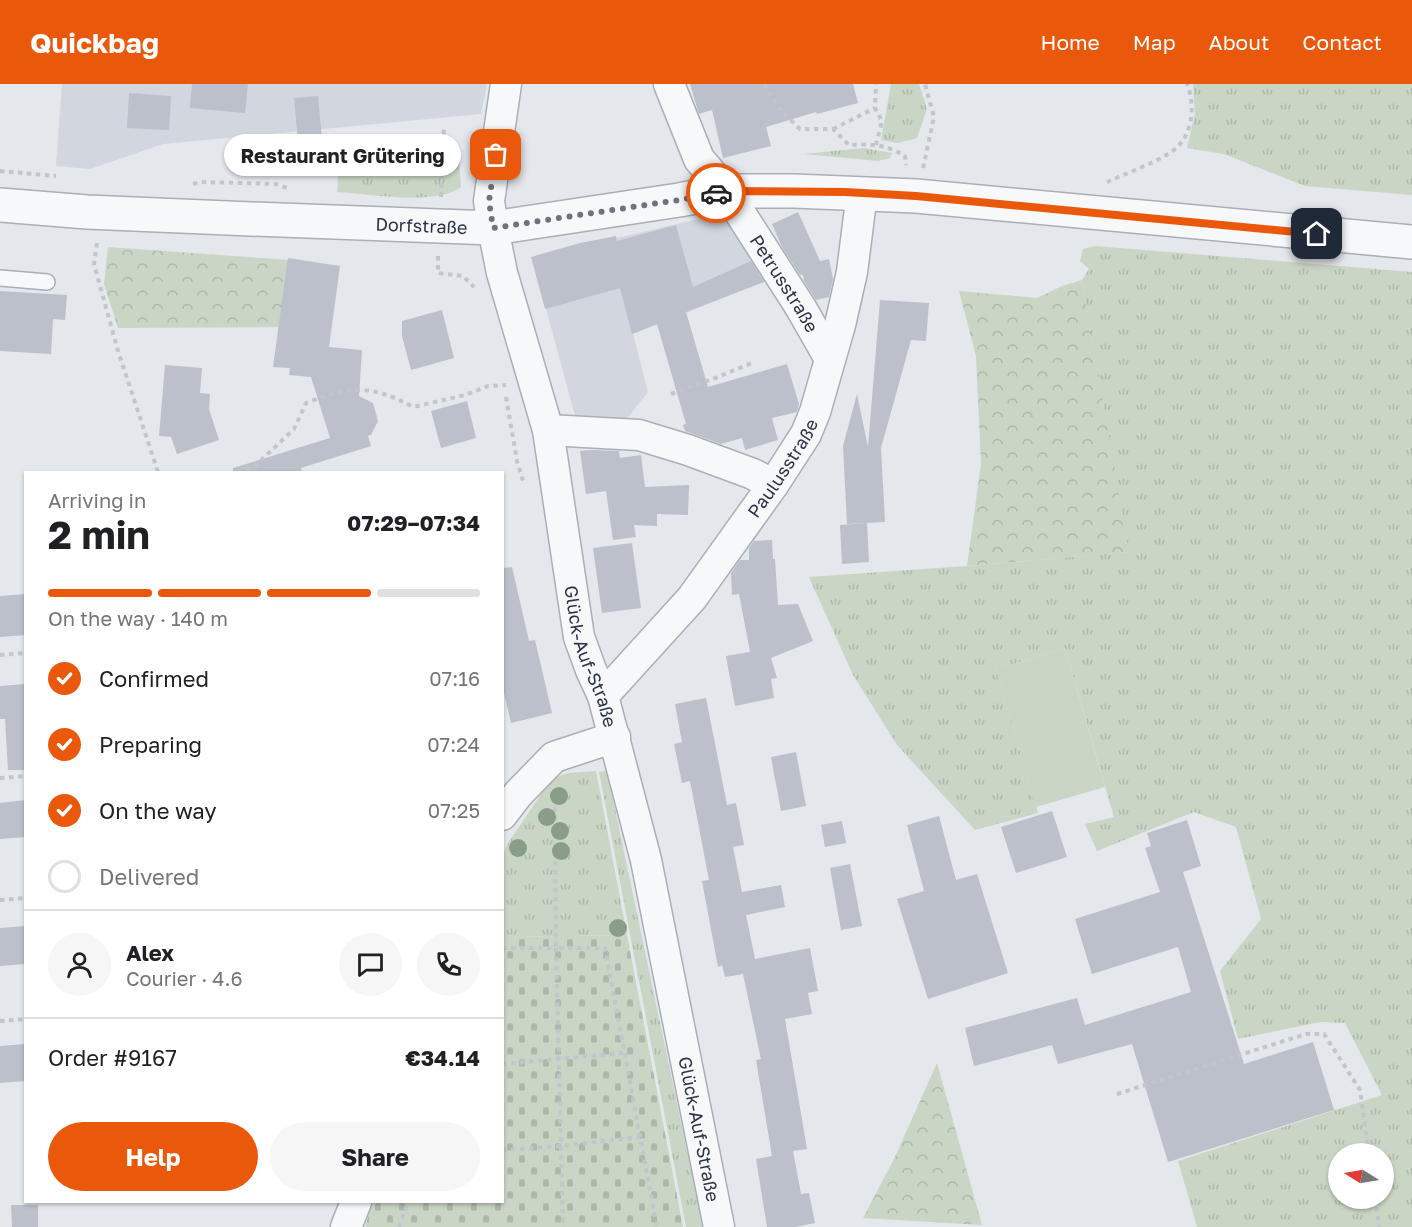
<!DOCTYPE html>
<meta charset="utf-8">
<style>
body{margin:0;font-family:"Golos Text",sans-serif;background:#f6f6f6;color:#202124;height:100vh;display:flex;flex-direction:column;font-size:22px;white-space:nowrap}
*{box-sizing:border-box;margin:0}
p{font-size:20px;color:#757577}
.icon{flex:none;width:33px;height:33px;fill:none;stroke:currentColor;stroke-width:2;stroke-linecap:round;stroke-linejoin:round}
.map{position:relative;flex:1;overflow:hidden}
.side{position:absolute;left:24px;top:387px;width:480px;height:732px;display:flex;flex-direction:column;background:#fff;border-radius:0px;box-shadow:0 2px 4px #0004}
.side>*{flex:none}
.needle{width:39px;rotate:281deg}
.tools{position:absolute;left:1328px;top:1059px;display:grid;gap:12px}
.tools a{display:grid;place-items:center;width:66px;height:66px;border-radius:50%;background:#fff;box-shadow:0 2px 4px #0004;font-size:30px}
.pin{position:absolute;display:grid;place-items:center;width:51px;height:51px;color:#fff;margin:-26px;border-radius:12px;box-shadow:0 3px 9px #0006}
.courier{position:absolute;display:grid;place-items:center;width:60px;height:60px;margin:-30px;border:4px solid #ea580c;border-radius:50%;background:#fff;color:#222;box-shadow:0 2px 8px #0007}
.bubble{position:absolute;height:42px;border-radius:21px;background:#fff;box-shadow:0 2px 4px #0004;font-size:20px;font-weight:700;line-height:42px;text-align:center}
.headline em{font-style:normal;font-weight:700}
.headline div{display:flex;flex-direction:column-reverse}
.headline{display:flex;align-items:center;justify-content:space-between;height:102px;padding:0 24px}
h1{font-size:39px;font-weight:700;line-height:45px}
.bar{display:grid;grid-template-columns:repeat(4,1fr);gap:9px 6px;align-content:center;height:72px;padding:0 24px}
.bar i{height:8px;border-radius:4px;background:#e0e0e0}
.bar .active{background:#ea580c}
.bar p{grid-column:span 4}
.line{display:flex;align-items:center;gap:15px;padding:0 24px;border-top:2px solid #e0e0e0}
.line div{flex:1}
.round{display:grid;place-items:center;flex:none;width:63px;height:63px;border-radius:32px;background:#f6f6f6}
ol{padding:0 24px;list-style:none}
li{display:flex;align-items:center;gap:18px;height:66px}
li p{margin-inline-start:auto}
li .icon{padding:6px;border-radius:50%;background:#ea580c;color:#fff;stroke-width:4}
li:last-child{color:#757577}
li i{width:33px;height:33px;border:3px solid #e0e0e0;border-radius:50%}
.cta{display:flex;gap:12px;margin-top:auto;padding:12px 24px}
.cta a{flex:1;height:69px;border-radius:36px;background:#ea580c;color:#fff;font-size:24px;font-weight:700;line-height:69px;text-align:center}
.cta a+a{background:#f6f6f6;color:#202124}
header{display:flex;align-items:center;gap:36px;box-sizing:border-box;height:84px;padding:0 30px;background:#ea580c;color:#fff}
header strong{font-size:28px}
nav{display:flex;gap:33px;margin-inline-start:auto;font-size:21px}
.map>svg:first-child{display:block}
.built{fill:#d2d6de}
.grass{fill:url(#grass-tufts);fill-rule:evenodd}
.forest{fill:url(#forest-crowns)}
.cemetery{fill:url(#cemetery-stones)}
.pitch{fill:#c9d6c5}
.building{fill:#bbc0ca}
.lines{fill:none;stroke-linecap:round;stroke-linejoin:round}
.service-casing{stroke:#a9aeb7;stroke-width:18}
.minor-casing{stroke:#a9aeb7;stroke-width:33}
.tertiary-casing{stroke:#a9aeb7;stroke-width:36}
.path{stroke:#c2c5cb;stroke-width:4;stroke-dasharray:4.5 4.5;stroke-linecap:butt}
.service{stroke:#f7f8fa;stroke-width:15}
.minor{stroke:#f7f8fa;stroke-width:30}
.tertiary{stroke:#f7f8fa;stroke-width:33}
.tree{fill:#899d89}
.done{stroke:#6c737f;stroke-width:6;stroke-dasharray:0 10.8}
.route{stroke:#ea580c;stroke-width:8}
.labels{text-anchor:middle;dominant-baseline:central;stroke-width:6;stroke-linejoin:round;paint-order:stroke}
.street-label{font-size:18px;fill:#2b3445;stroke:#f4f6f9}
</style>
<header>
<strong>Quickbag</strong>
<nav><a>Home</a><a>Map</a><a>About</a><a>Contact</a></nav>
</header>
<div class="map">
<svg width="1412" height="1143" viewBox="0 0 1412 1143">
<defs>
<pattern id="grass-tufts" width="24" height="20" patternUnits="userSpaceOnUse" patternTransform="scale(1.5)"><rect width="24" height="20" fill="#c9d6c5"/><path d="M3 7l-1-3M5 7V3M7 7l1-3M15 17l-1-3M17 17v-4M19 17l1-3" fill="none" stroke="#adb8ab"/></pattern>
<pattern id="forest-crowns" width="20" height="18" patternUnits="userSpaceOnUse" patternTransform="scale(1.5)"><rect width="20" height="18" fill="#c9d6c5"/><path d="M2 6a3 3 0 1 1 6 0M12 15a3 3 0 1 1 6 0" fill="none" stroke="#adb8ab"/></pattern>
<pattern id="cemetery-stones" width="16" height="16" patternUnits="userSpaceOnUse" patternTransform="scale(1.5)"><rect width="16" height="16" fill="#c9d6c5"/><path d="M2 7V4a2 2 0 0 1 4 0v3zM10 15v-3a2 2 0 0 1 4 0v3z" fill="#adb8ab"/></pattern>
</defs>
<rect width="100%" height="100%" fill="#e4e7ec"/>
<g class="built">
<polygon points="62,0 487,0 481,30 163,60 90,85 56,82"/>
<polygon points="729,128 773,194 633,250 648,308 622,341 575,332 534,180 539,172"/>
</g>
<g class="grass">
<polygon points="891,0 919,0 927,25 917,54 898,59 881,56"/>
<polygon points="1193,0 1412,0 1412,111 1305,102 1224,70 1187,64 1195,30"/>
<path d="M452 55 458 61 461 103C435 122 370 110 337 108L340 61Z"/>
<polygon points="863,64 892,69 890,74 878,77 804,70"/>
<path d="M1095 162 1412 188V1143H1197L1178 1077 1382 1011 1345 939 1320 938 1238 955 1220 887 1261 835 1236 743 1194 728 1097 767 1085 740 1114 733 1065 564 996 585 1038 729 975 746 897 661 853 591 809 493 967 482 1128 468 1082 196 1089 185 1080 177 1083 165ZM1338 1070H1383V1114H1338Z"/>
<polygon points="596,687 627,851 503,853 503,770 508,759 552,694 569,689"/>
<polygon points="607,687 703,1143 686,1143 599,688"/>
</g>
<g class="forest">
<polygon points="108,163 290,176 282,243 118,244 104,200"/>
<polygon points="1082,196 1129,468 967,482 981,380 976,272 959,207 1037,214 1062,202"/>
<polygon points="937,979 982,1141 863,1134 894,1075"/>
</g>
<polygon class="cemetery" points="627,851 683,1143 365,1143 373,1118 502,1118 503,853"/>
<polygon class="pitch" points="1065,564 1105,703 1036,723 996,585"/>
<g class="building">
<polygon points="192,0 248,0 245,29 190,24"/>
<polygon points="690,0 853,0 858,19 817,30 816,28 766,43 771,62 723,74 712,26 699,30"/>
<polygon points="129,9 171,12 169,46 127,44"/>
<polygon points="318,12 325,88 301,89 294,14"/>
<polygon points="798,128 820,177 829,175 833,195 829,213 816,216 804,197 803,191 800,191 782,163 772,140"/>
<polygon points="676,141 693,203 751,177 764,198 686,228 708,303 787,280 799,320 797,328 772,334 778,356 745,366 742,354 721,360 685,347 683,341 686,340 657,240 632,250 620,204 545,225 531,173 580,159 616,152 617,157"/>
<polygon points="288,174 340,182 329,263 362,266 359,312 373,319 378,337 371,351 368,352 371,362 301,384 302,388 233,388 233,384 330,354 311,293 289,291 290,284 273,283"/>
<polygon points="0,207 67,211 65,236 53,235 51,270 0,267"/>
<polygon points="880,216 929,219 926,257 911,256 881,364 885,438 847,440 843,362 857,310 868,363"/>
<polygon points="442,226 454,274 411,286 402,252 402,237"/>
<polygon points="165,281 202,284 200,309 210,310 209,325 219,356 177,370 171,353 159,352"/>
<polygon points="467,317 476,354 441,364 431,327"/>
<polygon points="591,366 619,367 620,374 641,371 645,403 689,401 688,431 657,430 657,442 634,441 636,453 613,456 606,407 586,410 580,367"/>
<polygon points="867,439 869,478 842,480 840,441"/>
<polygon points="772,456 773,475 775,475 778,521 798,520 813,557 771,574 777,594 771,595 774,614 735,622 726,572 750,568 739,510 732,511 731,489 740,476 749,476 749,464 754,457"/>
<polygon points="632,459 641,524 602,529 593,464"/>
<polygon points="512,483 529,557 535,556 552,629 511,639 502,601 502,484"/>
<polygon points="26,510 25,551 0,553 0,512"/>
<polygon points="26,600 26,686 8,686 5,635 0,635 0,602"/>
<polygon points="706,614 727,721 736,719 744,761 733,763 742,808 781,801 785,823 746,831 755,875 810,864 818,907 808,909 812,930 785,935 807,1065 793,1067 801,1110 809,1109 815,1139 795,1143 767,1143 756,1075 772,1072 756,976 761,975 743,890 725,893 722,881 718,883 702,797 709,796 690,697 682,699 674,660 682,658 675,620"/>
<polygon points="796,668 806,722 781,727 771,673"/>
<polygon points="26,716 26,753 0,755 0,719"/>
<polygon points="1052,727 1067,773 1016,789 1001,743"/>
<polygon points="939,732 956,796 977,790 1008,889 928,915 897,815 924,807 907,741"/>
<polygon points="1187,736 1201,782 1183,788 1244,980 1313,958 1334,1026 1168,1078 1132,960 1058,980 1052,961 974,982 965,944 1077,914 1085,941 1191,908 1178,863 1092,890 1075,835 1160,808 1145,764 1151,762 1147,749"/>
<polygon points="842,737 846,759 825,763 821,741"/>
<polygon points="850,780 862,842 841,846 830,784"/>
<polygon points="26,842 26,880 0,882 0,844"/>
<polygon points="26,960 26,997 0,999 0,962"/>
<polygon points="11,1121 38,1121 38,1143 12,1143"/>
</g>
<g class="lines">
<defs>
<polyline id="service" points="0,194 47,198"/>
<g id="minor">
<path id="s1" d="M506 0 489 117 493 144 502 189 548 346 579 553 591 586 603 612 646 776 719 1143"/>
<path id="s2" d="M669 0 699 75 726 107 801 224 830 275"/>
<polyline points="548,346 639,351 688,366 753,390 773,401"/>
<path id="s3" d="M603 612 692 514 773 401 806 350 815 328 840 241 852 188 862 109"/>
<polyline points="502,731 518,710 554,673 615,653"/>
<polyline points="346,1143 356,1118"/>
</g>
<g id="tertiary">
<path id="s4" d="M0 121 87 128 251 135 493 144 679 116 726 107H794L916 112 1412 158"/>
</g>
</defs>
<use href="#service" class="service-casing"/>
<use href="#minor" class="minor-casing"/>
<use href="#tertiary" class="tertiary-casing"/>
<g class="path">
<path d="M764 0 781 27 800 45H833L849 61C872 60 885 60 905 72L906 81"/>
<polyline points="833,45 875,24"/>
<polyline points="876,61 882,37 875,24 876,0"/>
<polyline points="923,84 934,33 925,0"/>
<polyline points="0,87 56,92"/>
<path d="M1107 98C1127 89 1153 80 1171 68 1193 54 1196 22 1187 0"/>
<polyline points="193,100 201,98 276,100 287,104"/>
<polyline points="441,113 444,42"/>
<polyline points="97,159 94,180 118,267 158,388"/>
<polyline points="438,172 438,189 463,192 474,203"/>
<polyline points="671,310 713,295 754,278"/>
<polyline points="506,313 517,377 524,400"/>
<path d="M237 388 254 383 294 345 306 319C349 302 371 300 413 323L465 311 488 302 506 301"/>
<polyline points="0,571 26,569"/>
<polyline points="0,694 26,692"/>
<polyline points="555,714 556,864 605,864 657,1143"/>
<polyline points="0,816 26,814"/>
<polyline points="502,864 556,864 563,1143"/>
<polyline points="0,937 26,935"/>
<polyline points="502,980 624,969"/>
<polyline points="1117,1010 1306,950 1324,950 1360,1006 1369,1070"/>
<polyline points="502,1066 561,1062 640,1053"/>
<polyline points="1375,1114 1379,1143"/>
<polyline points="399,1143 408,1118"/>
</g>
<use href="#service" class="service"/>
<use href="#minor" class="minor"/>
<use href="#tertiary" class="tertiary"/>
</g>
<g class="tree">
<circle cx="559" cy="712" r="9"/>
<circle cx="547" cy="733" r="9"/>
<circle cx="560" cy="747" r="9"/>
<circle cx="518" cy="764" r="9"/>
<circle cx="561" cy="767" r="9"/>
<circle cx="618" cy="844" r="9"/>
</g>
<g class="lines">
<polyline class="done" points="496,71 489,117 493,144 679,116 716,109"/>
<polyline class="route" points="716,109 726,107 845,108 916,112 1317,150"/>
</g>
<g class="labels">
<g class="street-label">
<text stroke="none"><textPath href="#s4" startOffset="422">Dorfstraße</textPath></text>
<text stroke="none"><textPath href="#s2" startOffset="232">Petrusstraße</textPath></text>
<text stroke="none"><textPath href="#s3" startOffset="291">Paulusstraße</textPath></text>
<text stroke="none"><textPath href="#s1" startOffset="586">Glück-Auf-Straße</textPath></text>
<text stroke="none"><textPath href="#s1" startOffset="1072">Glück-Auf-Straße</textPath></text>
</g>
</g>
</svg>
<div class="tools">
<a><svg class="needle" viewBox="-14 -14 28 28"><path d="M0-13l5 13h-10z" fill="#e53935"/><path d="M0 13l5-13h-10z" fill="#757577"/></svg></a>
</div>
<div class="pin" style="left:496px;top:71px;background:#ea580c"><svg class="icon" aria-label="bag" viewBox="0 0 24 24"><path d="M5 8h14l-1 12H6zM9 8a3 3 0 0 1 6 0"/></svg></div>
<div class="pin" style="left:1317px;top:150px;background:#1f2937"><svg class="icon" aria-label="home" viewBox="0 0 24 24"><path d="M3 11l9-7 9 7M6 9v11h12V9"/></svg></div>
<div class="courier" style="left:716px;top:109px"><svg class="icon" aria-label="car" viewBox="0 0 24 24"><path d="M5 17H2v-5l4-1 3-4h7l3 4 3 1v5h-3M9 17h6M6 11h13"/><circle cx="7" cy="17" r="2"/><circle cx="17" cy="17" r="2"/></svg></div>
<div class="bubble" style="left:224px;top:50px;width:237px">Restaurant Grütering</div>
<section class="side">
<div class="headline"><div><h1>2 min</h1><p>Arriving in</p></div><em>07:29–07:34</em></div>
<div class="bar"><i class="active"></i><i class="active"></i><i class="active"></i><i></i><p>On the way · 140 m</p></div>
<ol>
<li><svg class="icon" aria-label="check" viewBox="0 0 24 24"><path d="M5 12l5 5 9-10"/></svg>Confirmed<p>07:16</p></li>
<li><svg class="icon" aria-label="check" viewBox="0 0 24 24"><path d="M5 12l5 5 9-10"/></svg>Preparing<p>07:24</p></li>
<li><svg class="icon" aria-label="check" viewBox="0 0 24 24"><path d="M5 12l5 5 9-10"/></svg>On the way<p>07:25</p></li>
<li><i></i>Delivered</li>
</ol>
<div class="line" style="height:108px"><a class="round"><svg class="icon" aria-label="person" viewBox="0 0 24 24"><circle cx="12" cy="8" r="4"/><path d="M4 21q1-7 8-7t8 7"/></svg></a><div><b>Alex</b><p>Courier · 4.6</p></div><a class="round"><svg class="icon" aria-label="chat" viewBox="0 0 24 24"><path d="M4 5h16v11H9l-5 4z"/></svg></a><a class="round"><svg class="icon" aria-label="phone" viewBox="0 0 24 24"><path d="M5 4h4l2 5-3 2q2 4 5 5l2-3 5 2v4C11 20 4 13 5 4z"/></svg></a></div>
<div class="line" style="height:78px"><div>Order #9167</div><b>€34.14</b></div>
<div class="cta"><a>Help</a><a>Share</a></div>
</section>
</div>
